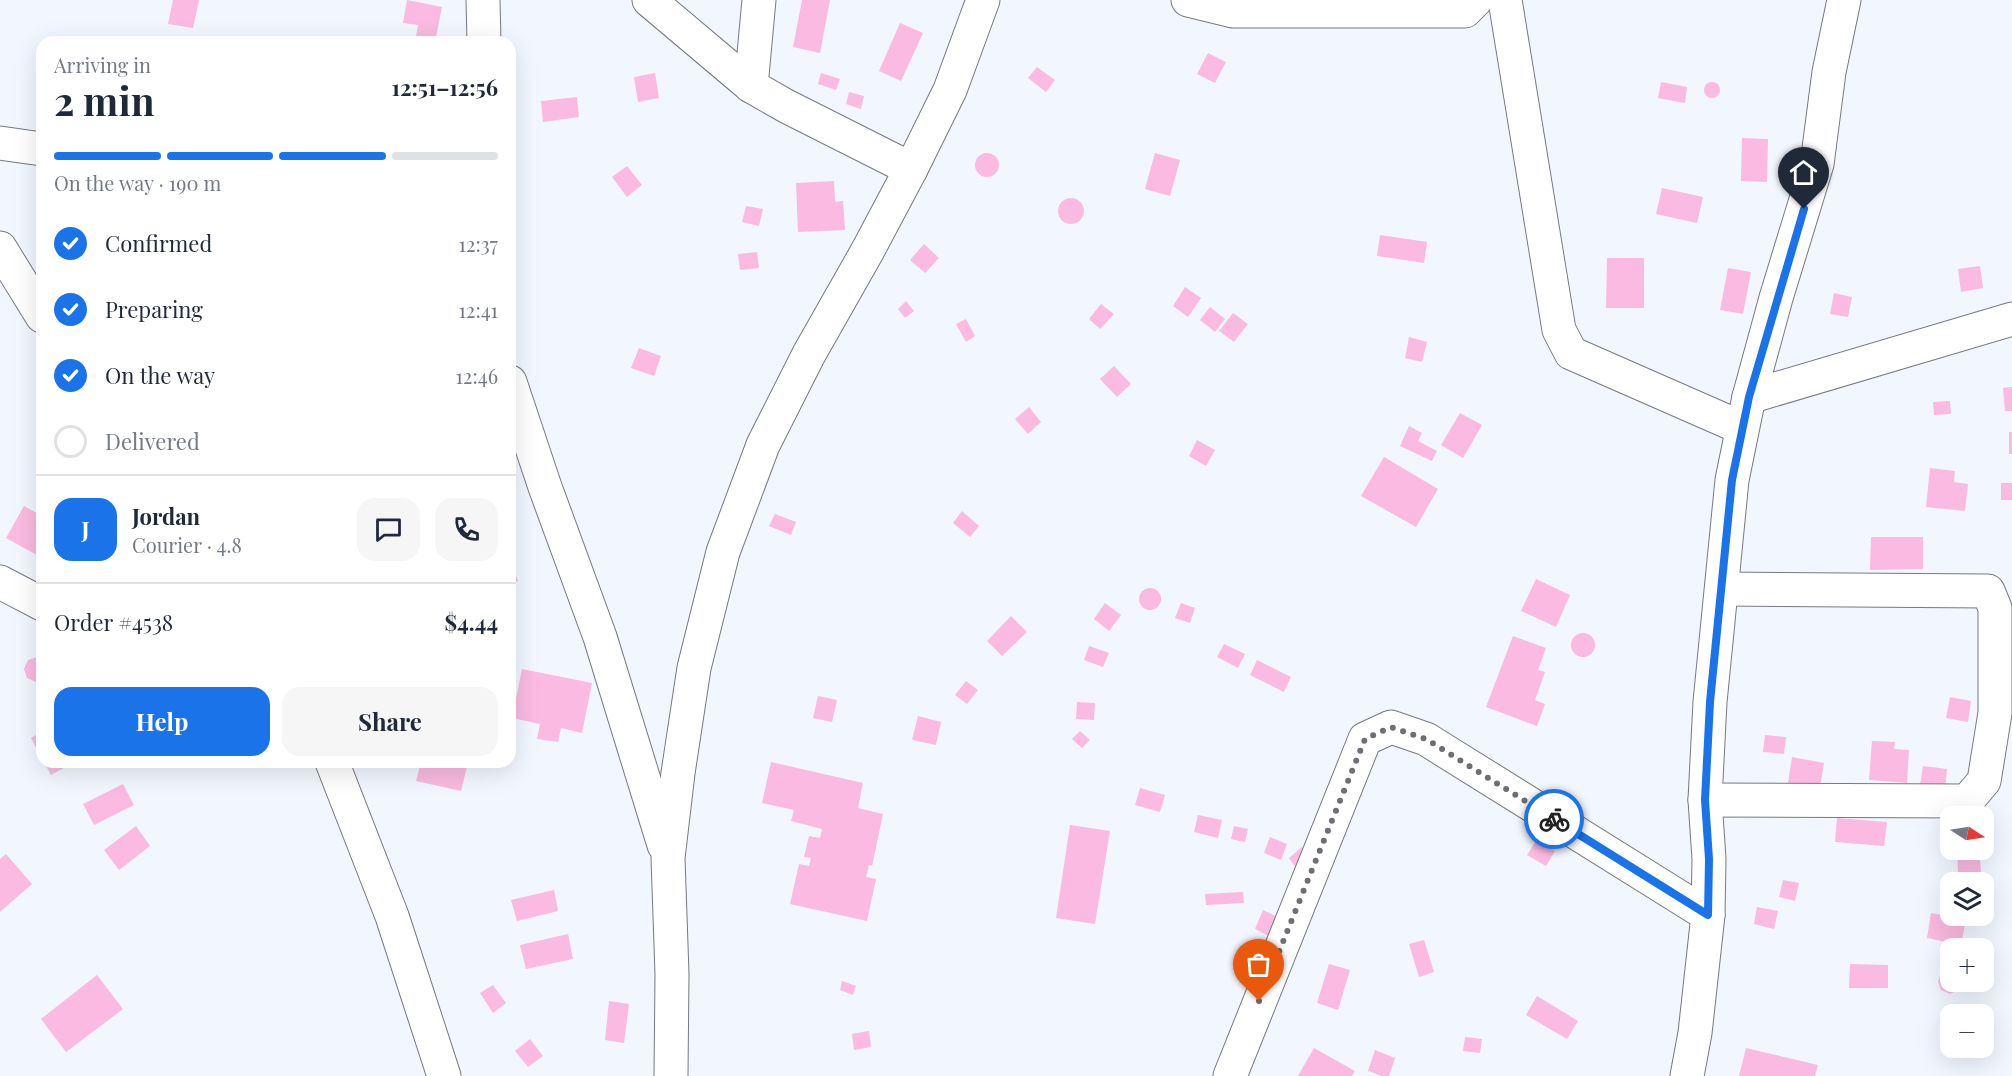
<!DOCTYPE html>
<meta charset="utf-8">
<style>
body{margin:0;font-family:"Playfair Display",serif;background:#f6f6f7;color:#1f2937;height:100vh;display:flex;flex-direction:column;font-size:22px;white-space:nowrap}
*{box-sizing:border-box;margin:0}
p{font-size:20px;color:#747a83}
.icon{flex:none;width:33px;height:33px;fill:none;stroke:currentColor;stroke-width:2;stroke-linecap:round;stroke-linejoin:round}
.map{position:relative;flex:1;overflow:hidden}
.details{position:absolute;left:36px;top:36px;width:480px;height:732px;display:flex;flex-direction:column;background:#fff;border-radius:18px;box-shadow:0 6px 24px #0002}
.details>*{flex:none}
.needle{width:39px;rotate:102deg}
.buttons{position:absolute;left:1940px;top:806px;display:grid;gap:12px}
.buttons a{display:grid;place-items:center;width:54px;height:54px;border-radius:12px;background:#fff;box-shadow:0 6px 24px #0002;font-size:30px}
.pin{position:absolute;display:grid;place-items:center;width:51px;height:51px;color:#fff;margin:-62px -26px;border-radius:50% 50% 50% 0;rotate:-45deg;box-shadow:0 0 6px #0007}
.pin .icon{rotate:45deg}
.courier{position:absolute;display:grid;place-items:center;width:60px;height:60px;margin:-30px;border:4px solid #1a73e8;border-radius:50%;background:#fff;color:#222;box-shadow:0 2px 8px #0007}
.headline em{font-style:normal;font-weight:700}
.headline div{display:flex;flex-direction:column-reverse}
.headline{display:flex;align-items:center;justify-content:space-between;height:102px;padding:0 18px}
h1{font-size:39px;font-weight:700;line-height:45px}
.bar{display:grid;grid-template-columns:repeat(4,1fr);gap:9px 6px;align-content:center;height:72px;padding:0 18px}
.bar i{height:8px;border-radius:4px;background:#e0e1e3}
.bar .on{background:#1a73e8}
.bar p{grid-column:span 4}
.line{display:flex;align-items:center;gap:15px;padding:0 18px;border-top:2px solid #e0e1e3}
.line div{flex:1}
.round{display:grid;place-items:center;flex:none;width:63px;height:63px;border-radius:18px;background:#f6f6f7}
ol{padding:0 18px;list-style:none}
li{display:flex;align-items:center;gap:18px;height:66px}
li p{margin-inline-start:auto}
li .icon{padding:6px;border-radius:50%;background:#1a73e8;color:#fff;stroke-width:4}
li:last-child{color:#747a83}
li i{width:33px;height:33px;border:3px solid #e0e1e3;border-radius:50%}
.button{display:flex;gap:12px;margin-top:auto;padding:12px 18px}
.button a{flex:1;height:69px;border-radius:18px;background:#1a73e8;color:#fff;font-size:24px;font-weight:700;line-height:69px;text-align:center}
.button a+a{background:#f6f6f7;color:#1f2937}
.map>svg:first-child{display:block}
.building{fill:#fabae1}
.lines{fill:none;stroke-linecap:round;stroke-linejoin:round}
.street-casing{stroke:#767980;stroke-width:35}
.street{stroke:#fff;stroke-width:33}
.done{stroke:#6d6f74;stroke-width:6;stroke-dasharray:0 10.8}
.route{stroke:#1a73e8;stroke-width:8}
</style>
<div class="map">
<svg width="2012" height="1076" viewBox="0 0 2012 1076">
<rect width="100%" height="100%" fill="#f2f6fe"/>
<g class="building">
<polygon points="173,0 199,0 193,28 168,24"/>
<polygon points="407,0 442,7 435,42 415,42 418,25 403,23"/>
<polygon points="802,0 830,0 820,53 793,47"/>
<polygon points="900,23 923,33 901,81 879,71"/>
<polygon points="1208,53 1226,62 1215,83 1197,74"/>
<polygon points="1037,67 1055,80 1046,92 1028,78"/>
<polygon points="655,73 659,98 638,102 634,77"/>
<polygon points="821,73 840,79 836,90 818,84"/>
<polygon points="1661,82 1687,87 1685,103 1658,98"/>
<circle cx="1712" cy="90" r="8"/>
<polygon points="849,92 864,96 861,109 846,104"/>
<polygon points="577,97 579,117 543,122 541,101"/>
<polygon points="1742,138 1768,139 1767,182 1741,181"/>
<circle cx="987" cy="165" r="12"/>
<polygon points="1155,153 1180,160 1170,196 1145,189"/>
<polygon points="627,166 642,185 627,197 612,177"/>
<polygon points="834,181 835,202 843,201 845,230 798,232 796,183"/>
<polygon points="1662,188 1703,197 1697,223 1656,214"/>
<circle cx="1071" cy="211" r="13"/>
<polygon points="746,206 763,209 759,226 742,222"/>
<polygon points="1380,235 1427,242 1424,263 1377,256"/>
<polygon points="924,244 939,258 925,273 910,260"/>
<polygon points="757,252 759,268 740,270 738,254"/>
<polygon points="1607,258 1644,258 1644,308 1606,308"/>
<polygon points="1980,266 1983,288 1961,292 1958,269"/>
<polygon points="1728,268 1751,272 1743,314 1720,310"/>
<polygon points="1185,287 1201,298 1188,317 1173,306"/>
<polygon points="1834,293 1852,297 1848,317 1830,314"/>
<polygon points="906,301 914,311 905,318 898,309"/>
<polygon points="1101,304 1114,314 1100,329 1089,319"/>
<polygon points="1210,307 1225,319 1215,332 1200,320"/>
<polygon points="1233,313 1248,324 1234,342 1219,331"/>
<polygon points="966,319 975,336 966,342 956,324"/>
<polygon points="1409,337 1427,342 1422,362 1405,358"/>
<polygon points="639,348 661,356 654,376 631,368"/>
<polygon points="1114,366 1131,384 1117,397 1100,379"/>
<polygon points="2012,387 2012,411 2005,411 2003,388"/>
<polygon points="1950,401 1951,414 1934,415 1933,402"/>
<polygon points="1029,407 1041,422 1028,434 1015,419"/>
<polygon points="1460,413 1482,425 1463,458 1441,445"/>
<polygon points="1409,426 1422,433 1418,441 1437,451 1432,461 1400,446"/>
<rect x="2009" y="432" width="3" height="22"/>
<polygon points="1197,440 1215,450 1206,466 1189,456"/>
<polygon points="1384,457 1438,489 1416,527 1361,496"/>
<polygon points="1930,468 1955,471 1954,482 1968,484 1965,511 1926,507"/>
<rect x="2001" y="483" width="11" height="17"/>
<polygon points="24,506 42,516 39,522 42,523 42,558 6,538"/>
<polygon points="962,511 979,526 970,537 953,523"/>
<polygon points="775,514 796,522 791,535 769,526"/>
<polygon points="1871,537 1923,537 1923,569 1870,570"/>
<polygon points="510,563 518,581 510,584"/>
<polygon points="1536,579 1570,595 1556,627 1521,611"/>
<circle cx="1150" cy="599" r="11"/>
<polygon points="1105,603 1121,615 1109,631 1094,619"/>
<polygon points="1181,603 1195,608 1190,623 1175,618"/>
<polygon points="1011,616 1027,632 1002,656 987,641"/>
<circle cx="1583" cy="645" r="12"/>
<polygon points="1513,636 1546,648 1538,670 1545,672 1535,700 1545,704 1537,726 1486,707"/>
<polygon points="1224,644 1245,654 1238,668 1217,657"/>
<polygon points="1089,646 1109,653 1103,667 1084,660"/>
<polygon points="37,657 42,658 42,681 36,682 27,678 24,669 28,660"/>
<polygon points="1257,660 1291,677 1284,692 1250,675"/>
<polygon points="522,669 592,683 582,733 561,728 558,742 537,739 540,724 512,718"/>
<polygon points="966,681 978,690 967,704 955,695"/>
<polygon points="818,696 837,700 832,722 813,718"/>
<polygon points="1950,697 1971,701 1968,722 1946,718"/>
<polygon points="1077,702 1095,703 1094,720 1076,719"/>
<polygon points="918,716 941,722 936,745 912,740"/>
<polygon points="42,731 42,758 31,738"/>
<polygon points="1080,731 1090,740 1082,748 1072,739"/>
<polygon points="1765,735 1786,737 1784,754 1763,752"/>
<polygon points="1872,741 1895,742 1894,749 1909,750 1907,783 1869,780"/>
<polygon points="1792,757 1824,763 1820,788 1788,783"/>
<polygon points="44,762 70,762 71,764 51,775"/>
<polygon points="421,762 468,762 461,791 416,781"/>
<polygon points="771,762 863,783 858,808 883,814 872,866 869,865 866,877 876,879 867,921 790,904 799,864 809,866 811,858 804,857 809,836 820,838 822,829 791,821 794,810 762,803"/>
<polygon points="1923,766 1947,769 1945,789 1920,786"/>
<polygon points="123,784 134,805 94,825 83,804"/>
<polygon points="1140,788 1165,795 1160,812 1135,805"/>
<polygon points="1198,815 1222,820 1218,838 1194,832"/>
<polygon points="1837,818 1887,822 1884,846 1835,842"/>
<polygon points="1070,825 1110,831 1095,924 1056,918"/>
<polygon points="136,826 150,846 119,870 104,850"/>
<polygon points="1234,826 1248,829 1245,842 1231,839"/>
<polygon points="1270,837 1287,844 1281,860 1264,853"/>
<polygon points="1537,839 1555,851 1546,866 1527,855"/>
<polygon points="1302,847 1313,861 1299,872 1289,858"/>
<polygon points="1957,849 1979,849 1981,872 1958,873"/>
<polygon points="6,854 32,884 0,912 0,859"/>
<polygon points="1783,880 1799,883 1795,901 1779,897"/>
<polygon points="554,890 558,911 517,921 511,900"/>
<polygon points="1243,892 1244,903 1206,905 1205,894"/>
<polygon points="1757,907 1778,911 1774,929 1754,924"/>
<polygon points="1263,910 1290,923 1280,942 1255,929"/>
<polygon points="1931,913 1966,920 1961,945 1927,938"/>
<polygon points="568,934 573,959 526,969 520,945"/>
<polygon points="1424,940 1434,972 1419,977 1409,944"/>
<polygon points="1329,964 1350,970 1338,1010 1317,1003"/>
<polygon points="1850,964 1888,965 1888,988 1849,988"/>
<polygon points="1950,970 1950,981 1961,981 1958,990 1950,994 1941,990 1938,982 1941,973"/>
<polygon points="97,975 123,1009 66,1052 41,1019"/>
<polygon points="842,981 856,986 853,995 840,990"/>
<polygon points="493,985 506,1003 493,1013 480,993"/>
<polygon points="1537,996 1578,1021 1567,1039 1526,1015"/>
<polygon points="609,1001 629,1004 624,1043 605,1040"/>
<polygon points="869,1031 871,1047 854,1050 852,1034"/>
<polygon points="1465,1037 1482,1039 1480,1053 1463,1051"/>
<polygon points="530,1039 543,1056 528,1067 515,1051"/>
<polygon points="1314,1048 1355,1071 1352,1076 1298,1076"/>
<polygon points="1746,1048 1818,1065 1815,1076 1739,1076"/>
<polygon points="1375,1050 1395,1058 1389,1076 1382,1076 1368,1071"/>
</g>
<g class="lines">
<defs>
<g id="street">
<polyline points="483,0 484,42"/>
<polyline points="649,0 751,86"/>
<polyline points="759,0 751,86 786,106 911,169"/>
<polyline points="1188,0 1233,11 1465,11 1476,0"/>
<polyline points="1505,0 1559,330 1571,353 1742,428"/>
<polyline points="0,143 42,149"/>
<polyline points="0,248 42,316"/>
<polyline points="510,382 545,487 600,637 664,845"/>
<polyline points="1749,397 2012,319"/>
<polyline points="0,582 42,604"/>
<polyline points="332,762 392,916 444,1076"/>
<polyline points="1705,800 1967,801 1984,781 1995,713 1995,608 1988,591 1722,589"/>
<polyline points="671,1076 672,974 668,858 678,773 694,668 723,552 763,445 809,354 868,250 911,169 950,90 983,0"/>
<polyline points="1230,1076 1365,739 1391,727 1426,739 1708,915"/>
<polyline points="1687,1076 1695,1033 1708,915 1709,859 1705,800 1710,702 1732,480 1749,397 1776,298 1817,164 1829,72 1844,0"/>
</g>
</defs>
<use href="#street" class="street-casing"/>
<use href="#street" class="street"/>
</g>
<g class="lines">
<polyline class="done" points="1259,1001 1365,739 1391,727 1426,739 1554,819"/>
<polyline class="route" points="1554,819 1708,915 1709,859 1705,800 1710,702 1732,480 1749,397 1804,209"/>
</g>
</svg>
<div class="buttons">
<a><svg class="needle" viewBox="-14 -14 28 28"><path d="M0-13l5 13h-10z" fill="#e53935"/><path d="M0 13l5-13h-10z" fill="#747a83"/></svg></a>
<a><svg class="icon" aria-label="layers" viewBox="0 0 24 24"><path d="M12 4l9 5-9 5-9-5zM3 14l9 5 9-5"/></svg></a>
<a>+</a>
<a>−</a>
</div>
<div class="pin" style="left:1259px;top:1001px;background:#ea580c"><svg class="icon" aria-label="bag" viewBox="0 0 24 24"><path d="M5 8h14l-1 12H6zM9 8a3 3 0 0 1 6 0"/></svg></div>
<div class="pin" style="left:1804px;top:209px;background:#1f2937"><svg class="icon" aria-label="home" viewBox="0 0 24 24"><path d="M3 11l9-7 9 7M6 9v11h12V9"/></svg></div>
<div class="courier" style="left:1554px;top:819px"><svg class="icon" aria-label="bike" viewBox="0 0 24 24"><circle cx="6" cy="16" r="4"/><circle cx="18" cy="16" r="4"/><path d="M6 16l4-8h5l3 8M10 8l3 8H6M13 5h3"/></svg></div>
<section class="details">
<div class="headline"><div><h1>2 min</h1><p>Arriving in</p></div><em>12:51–12:56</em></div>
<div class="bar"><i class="on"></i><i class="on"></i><i class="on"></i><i></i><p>On the way · 190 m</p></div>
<ol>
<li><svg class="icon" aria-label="check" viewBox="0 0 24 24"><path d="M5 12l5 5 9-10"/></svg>Confirmed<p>12:37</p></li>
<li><svg class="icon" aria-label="check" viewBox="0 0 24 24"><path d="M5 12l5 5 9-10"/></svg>Preparing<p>12:41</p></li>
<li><svg class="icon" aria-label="check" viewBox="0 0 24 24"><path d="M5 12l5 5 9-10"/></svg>On the way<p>12:46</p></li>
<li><i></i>Delivered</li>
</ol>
<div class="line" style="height:108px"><b class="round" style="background:#1a73e8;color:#fff">J</b><div><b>Jordan</b><p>Courier · 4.8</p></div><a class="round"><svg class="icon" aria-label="chat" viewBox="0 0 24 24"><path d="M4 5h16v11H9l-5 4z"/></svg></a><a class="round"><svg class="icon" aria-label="phone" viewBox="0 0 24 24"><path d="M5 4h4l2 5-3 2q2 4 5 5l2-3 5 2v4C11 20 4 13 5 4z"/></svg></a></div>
<div class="line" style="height:78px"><div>Order #4538</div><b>$4.44</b></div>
<div class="button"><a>Help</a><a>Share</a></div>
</section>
</div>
